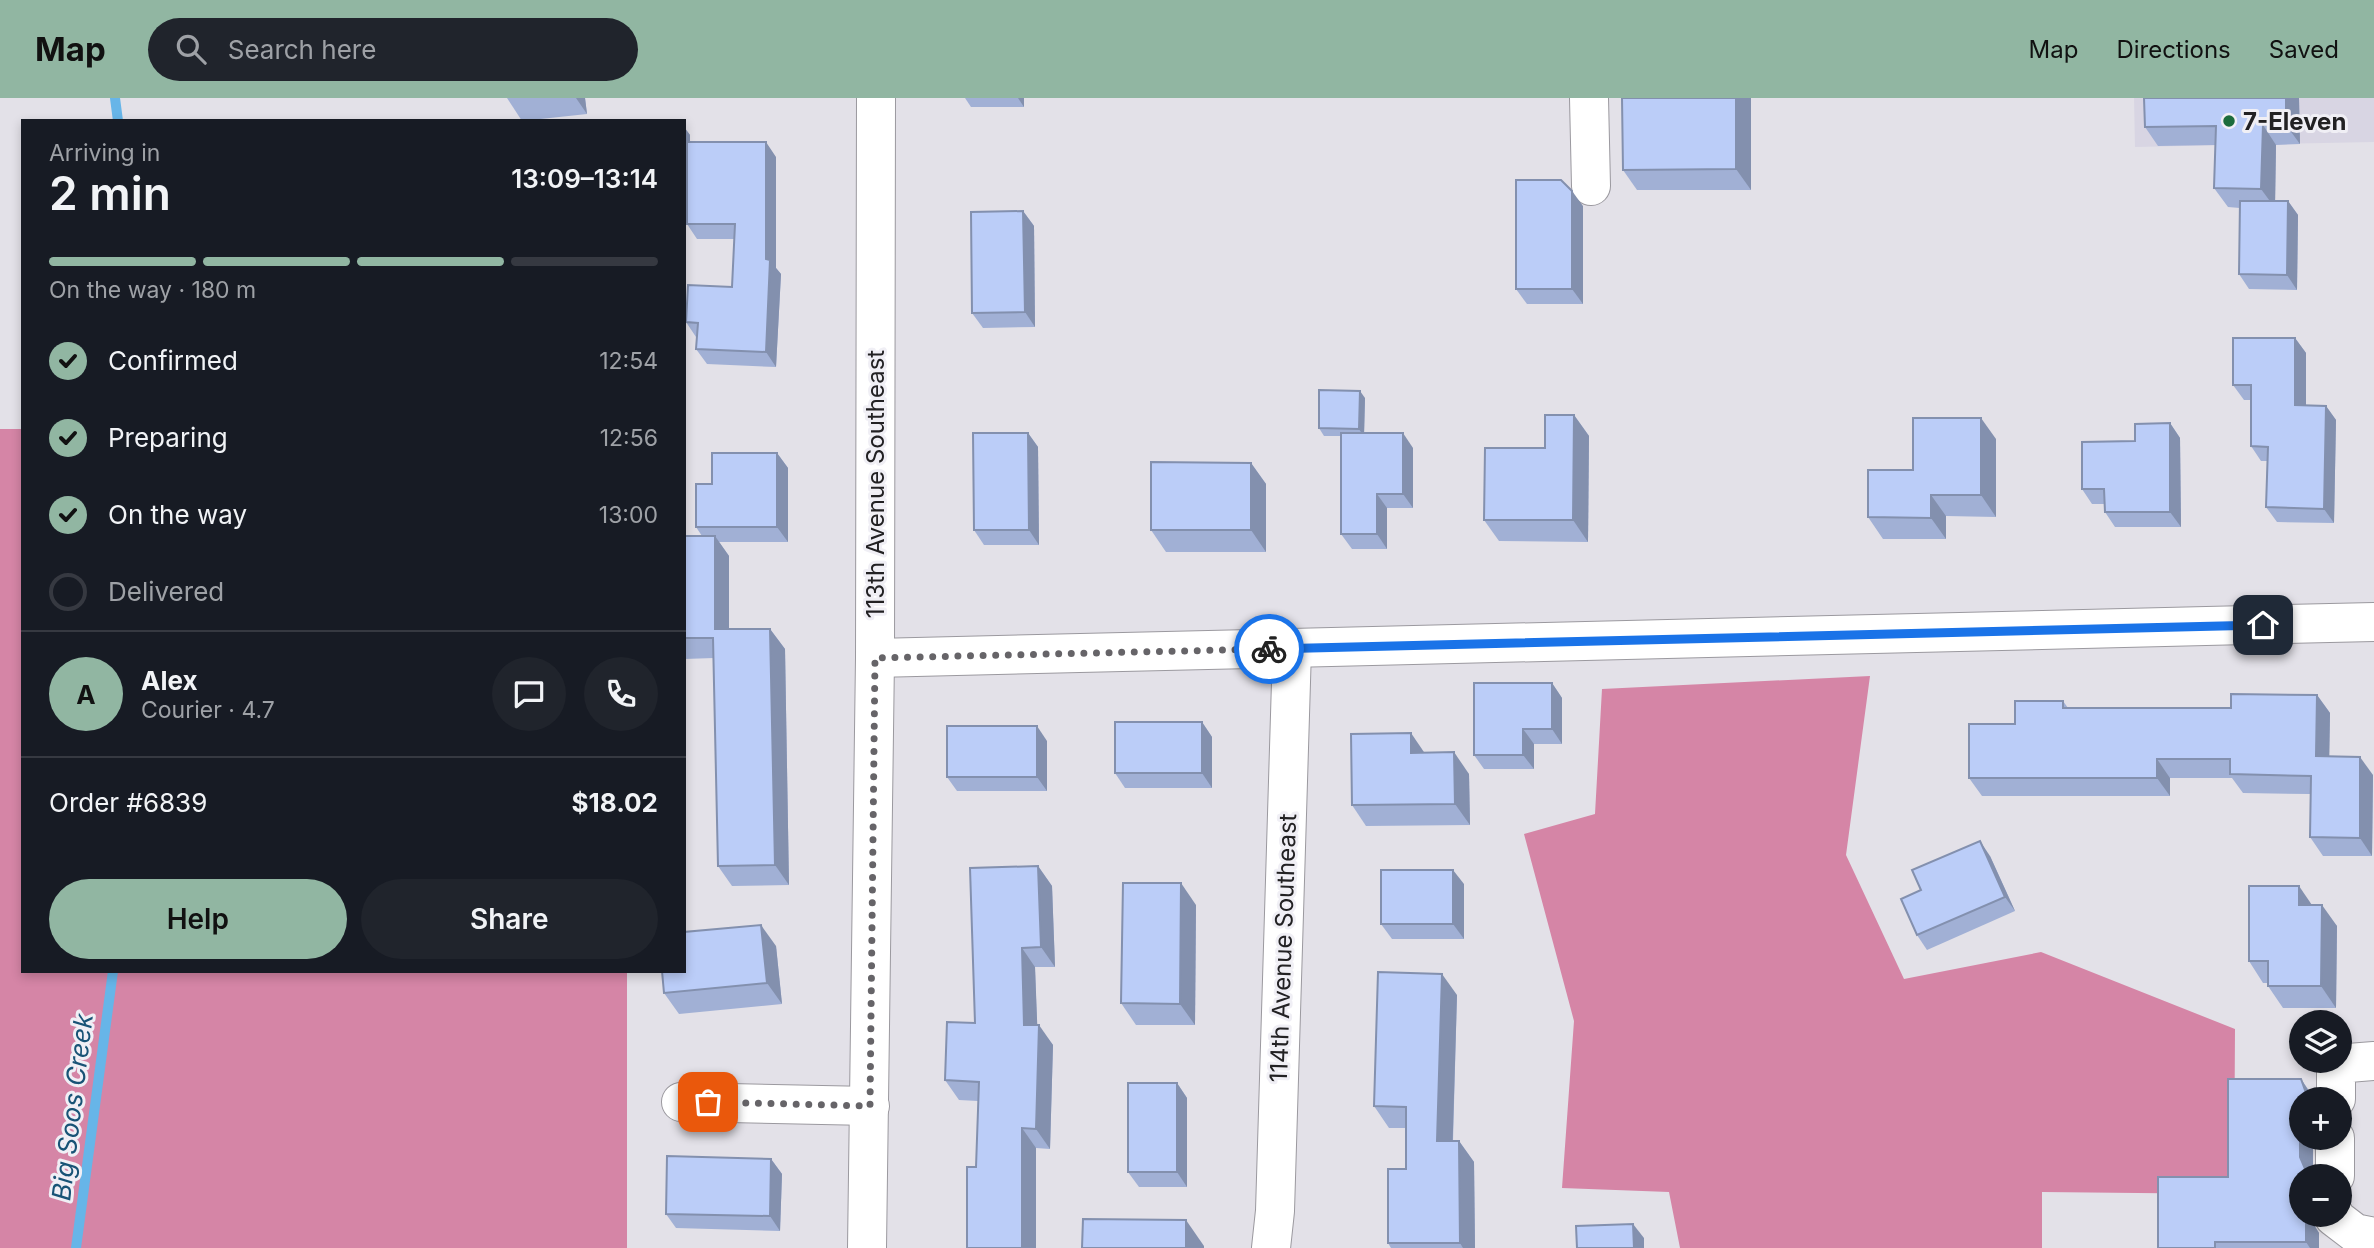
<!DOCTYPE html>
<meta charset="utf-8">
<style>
body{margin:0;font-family:Inter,sans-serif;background:#20242c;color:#f1f3f6;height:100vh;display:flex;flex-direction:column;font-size:26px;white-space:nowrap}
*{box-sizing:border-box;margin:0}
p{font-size:23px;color:#9ea1a6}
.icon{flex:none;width:38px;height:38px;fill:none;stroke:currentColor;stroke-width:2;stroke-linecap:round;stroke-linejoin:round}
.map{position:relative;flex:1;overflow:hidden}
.drawer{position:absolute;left:21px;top:21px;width:665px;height:854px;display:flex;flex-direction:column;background:#171b24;border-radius:0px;box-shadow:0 4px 10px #0003}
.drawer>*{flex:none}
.buttons{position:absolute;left:2289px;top:912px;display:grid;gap:14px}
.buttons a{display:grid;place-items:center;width:63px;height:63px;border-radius:50%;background:#171b24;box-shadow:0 4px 10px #0003;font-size:35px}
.pin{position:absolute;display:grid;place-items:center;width:60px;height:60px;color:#fff;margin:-30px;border-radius:14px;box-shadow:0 4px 10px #0006}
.courier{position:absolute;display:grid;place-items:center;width:70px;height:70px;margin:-35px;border:5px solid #1a73e8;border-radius:50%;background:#fff;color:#222;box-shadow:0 2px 9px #0007}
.summary em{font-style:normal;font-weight:600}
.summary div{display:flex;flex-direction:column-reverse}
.summary{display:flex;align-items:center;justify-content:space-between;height:119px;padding:0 28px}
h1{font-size:46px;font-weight:600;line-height:52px}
.bar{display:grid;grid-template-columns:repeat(4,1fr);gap:10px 7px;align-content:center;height:84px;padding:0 28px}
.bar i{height:9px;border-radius:5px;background:#363941}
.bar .selected{background:#91b6a2}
.bar p{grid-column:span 4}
.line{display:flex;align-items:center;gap:18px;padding:0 28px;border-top:2px solid #363941}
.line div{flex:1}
.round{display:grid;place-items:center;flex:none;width:74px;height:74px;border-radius:37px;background:#20242c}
ol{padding:0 28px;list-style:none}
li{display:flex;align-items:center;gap:21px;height:77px}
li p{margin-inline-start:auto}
li .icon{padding:7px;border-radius:50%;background:#91b6a2;color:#111;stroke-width:4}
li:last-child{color:#9ea1a6}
li i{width:38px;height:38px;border:4px solid #363941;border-radius:50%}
.cta{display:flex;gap:14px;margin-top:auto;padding:14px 28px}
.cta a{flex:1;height:80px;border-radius:42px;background:#91b6a2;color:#111;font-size:28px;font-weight:600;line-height:80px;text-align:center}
.cta a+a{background:#20242c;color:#f1f3f6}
header{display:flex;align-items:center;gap:42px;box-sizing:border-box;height:98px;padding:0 35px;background:#91b6a2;color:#111}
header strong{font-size:33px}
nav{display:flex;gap:38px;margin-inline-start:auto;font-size:24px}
.search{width:490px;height:63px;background:#20242c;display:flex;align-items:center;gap:18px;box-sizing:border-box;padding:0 24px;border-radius:38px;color:#9ea1a6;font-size:26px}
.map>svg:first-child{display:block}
.built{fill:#d8d5e3}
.forest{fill:#d585a6}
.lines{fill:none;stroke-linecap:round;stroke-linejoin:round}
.stream{stroke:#67b5e8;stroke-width:10}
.minor-casing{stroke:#9b999f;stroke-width:40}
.minor{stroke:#fff;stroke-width:38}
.wall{fill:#a1b0d5}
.shaded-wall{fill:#8390ae}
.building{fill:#bbcdf8;stroke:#8390ae;stroke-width:2}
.done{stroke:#666468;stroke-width:7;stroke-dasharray:0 12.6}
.route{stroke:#1a73e8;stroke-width:9}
.poi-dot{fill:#1c6c3c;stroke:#f0eff5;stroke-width:2.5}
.labels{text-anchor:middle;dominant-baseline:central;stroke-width:6;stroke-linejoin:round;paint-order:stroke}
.poi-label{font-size:24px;font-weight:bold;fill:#222123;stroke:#f0eff5;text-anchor:start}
.street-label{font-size:24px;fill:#222123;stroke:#f0eff5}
.water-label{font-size:26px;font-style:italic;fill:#185376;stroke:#f0eff5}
</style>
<header>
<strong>Map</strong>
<div class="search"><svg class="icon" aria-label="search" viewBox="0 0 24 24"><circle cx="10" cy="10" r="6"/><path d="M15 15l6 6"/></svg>Search here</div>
<nav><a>Map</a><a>Directions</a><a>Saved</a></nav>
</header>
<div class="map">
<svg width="2374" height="1150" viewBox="0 0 2374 1150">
<rect width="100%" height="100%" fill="#e3e1e8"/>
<polygon class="built" points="2134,0 2374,0 2374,44 2135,49"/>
<g class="forest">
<polygon points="0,331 23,331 23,873 627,873 627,1150 0,1150"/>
<polygon points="1870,578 1846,757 1904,881 2041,854 2235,931 2234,1096 2042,1094 2042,1150 1680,1150 1669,1094 1562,1090 1574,923 1524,736 1595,716 1602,591"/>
</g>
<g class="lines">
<g class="stream">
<polyline points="115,0 118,23"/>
<polyline points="76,1150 113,873"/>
</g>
<defs>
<g id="minor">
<polyline points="1589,0 1591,88"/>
<polyline points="875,560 2374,524"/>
<polyline points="2336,1001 2336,966 2374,963"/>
<polyline points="681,1004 870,1008"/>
<polyline points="2335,1078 2335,1040"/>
<polyline points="2334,1116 2334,1119 2355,1135 2374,1139"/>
<polyline points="867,1150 875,560 876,0"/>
<polyline points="1271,1150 1275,1113 1292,551"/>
</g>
</defs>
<use href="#minor" class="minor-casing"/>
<use href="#minor" class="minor"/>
</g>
<g class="wall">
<polygon points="507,0 585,0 587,16 522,23"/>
<polygon points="965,0 1024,0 1024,9 971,9"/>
<polygon points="1622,0 1751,0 1751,92 1637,92 1623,72"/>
<polygon points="2299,0 2300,46 2276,47 2275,103 2288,103 2298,117 2297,192 2249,191 2239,176 2240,110 2228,109 2214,90 2216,47 2158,48 2145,29"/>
<polygon points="684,29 690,37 690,44 776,59 776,170 781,176 776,269 707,266 696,251 696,239 686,224 732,189 734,141 697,141 687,126 687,76 684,76"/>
<polygon points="1583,108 1583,206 1527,206 1516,191"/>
<polygon points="1023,113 1034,128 1035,229 983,230 972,215"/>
<polygon points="2295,240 2306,255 2306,307 2326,308 2336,322 2334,425 2277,424 2266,409 2267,363 2261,363 2251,348 2251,302 2244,302 2233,287"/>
<polygon points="1365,300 1364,335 1413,350 1413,410 1387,410 1387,451 1352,451 1341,436 1341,338 1324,338 1319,330"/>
<polygon points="1574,317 1589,338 1588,444 1499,443 1484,422"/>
<polygon points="2170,325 2180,340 2181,429 2115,429 2105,414 2105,406 2092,406 2082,391 2135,343"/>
<polygon points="1028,335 1038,349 1039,447 984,447 974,432"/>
<polygon points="1996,341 1996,419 1946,418 1946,441 1883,441 1868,419 1913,372"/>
<polygon points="777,355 788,370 788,444 719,444 729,458 729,531 770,531 785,551 789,787 732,788 718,768 714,560 684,561 684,438 702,438 696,429 712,386"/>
<polygon points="1251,365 1266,386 1266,454 1166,454 1151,432"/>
<polygon points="1552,585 1562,600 1562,646 1534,646 1534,671 1484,671 1474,657"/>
<polygon points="2317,597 2330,615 2329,658 2373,677 2372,758 2323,758 2310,739 2310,696 2243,695 2232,680 2170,680 2170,698 1982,698 1969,680 2015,626 2063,603 2068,610 2231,610"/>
<polygon points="1202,624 1212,639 1212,690 1125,690 1115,675"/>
<polygon points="1047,643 1047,693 957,693 947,679"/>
<polygon points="1424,655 1469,676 1470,727 1366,728 1352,707"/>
<polygon points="1990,758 2015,813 1927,852 1917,837 1921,792"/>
<polygon points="1038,768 1052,788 1055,869 1035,869 1037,927 1053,947 1050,1051 1036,1050 1036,1150 976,1069 978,1003 959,1002 945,982 975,925"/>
<polygon points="1464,786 1464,841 1392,841 1381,826"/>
<polygon points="1196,807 1195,927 1136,927 1121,905"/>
<polygon points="2312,807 2337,828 2336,910 2283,910 2268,888 2268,885 2263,885 2249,863"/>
<polygon points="776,848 782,906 679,916 664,895"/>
<polygon points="1457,897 1453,1043 1459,1043 1474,1064 1475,1150 1391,1150 1388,1145 1406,1071 1406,1030 1389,1030 1374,1008"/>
<polygon points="2301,981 2314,1000 2301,1040 2313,1040 2313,1078 2301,1116 2313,1116 2314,1127 2319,1135 2319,1150 2158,1150 2228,1079"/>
<polygon points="1177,985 1187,1000 1187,1089 1139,1089 1128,1074"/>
<polygon points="771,1061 782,1076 780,1133 676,1130 666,1116"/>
</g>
<g class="shaded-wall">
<polygon points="576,0 585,0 587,16"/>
<polygon points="1018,0 1024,0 1024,9"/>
<polygon points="1736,0 1751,0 1751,92 1736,71"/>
<polygon points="2286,0 2299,0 2300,46 2286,27"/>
<polygon points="2263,27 2276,47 2275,110 2261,91"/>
<polygon points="684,29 690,37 690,76 684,68"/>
<polygon points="766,44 776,59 776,170 781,176 776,269 766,254"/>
<polygon points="1572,93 1583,108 1583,206 1572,191"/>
<polygon points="2288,103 2298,117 2297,192 2287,177"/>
<polygon points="1023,113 1034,128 1035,229 1025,214"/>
<polygon points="2295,240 2306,255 2306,322 2295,307"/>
<polygon points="1360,293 1365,300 1364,339 1359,331"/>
<polygon points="2326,308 2336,322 2334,425 2324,411"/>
<polygon points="1574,317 1589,338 1588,444 1573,422"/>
<polygon points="1981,320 1996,341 1996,419 1981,397"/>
<polygon points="2170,325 2180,340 2181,429 2170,414"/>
<polygon points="1028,335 1038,349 1039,447 1029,432"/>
<polygon points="1403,335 1413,350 1413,410 1403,396"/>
<polygon points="777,355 788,370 788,444 777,429"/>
<polygon points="1251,365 1266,386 1266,454 1251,432"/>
<polygon points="1377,396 1387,410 1387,451 1377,436"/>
<polygon points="1931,397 1946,418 1946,441 1931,420"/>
<polygon points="715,438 729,458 729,552 715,531"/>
<polygon points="770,531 785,551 789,787 775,767"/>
<polygon points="1552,585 1562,600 1562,646 1552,631"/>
<polygon points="2317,597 2330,615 2329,676 2316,658"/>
<polygon points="1202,624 1212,639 1212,690 1202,675"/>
<polygon points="1037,628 1047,643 1047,693 1037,679"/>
<polygon points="1523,631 1534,646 1534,671 1523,657"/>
<polygon points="1411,635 1426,657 1411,655"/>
<polygon points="1454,654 1469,676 1470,727 1455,706"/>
<polygon points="2360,659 2373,677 2372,758 2360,740"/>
<polygon points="2157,661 2170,680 2170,698 2157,680"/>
<polygon points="1980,743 1990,758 2015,813 2005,799"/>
<polygon points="1038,768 1052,788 1055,869 1041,849"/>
<polygon points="1453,772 1464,786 1464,841 1453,826"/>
<polygon points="1181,785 1196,807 1195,927 1180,906"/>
<polygon points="2299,788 2314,810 2299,807"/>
<polygon points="2322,807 2337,828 2336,910 2321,888"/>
<polygon points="761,827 776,848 782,906 767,885"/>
<polygon points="1022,850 1035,869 1038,946 1024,927"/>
<polygon points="1442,876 1457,897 1452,1065 1437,1043"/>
<polygon points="1039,927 1053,947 1050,1051 1036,1031"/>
<polygon points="2301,981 2314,1001 2306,1001"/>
<polygon points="1177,985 1187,1000 1187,1089 1177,1074"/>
<polygon points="2301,1017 2301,1040 2313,1040 2313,1078 2306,1078 2300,1059 2300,1021"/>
<polygon points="1022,1030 1036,1050 1036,1150 1022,1150"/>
<polygon points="1459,1043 1474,1064 1475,1150 1463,1150 1460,1145"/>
<polygon points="771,1061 782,1076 780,1133 770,1118"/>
<polygon points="2301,1086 2301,1110 2299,1100"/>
<polygon points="2306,1116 2313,1116 2314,1127 2319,1135 2319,1150 2310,1150 2306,1144"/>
<polygon points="1186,1122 1204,1148 1204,1150 1186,1150"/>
<polygon points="1633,1126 1644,1140 1644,1150 1634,1150"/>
</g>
<g class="building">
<polygon points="1622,0 1736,0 1736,71 1623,72"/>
<polygon points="2144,0 2286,0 2286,27 2263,27 2261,91 2214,90 2216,28 2145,29"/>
<polygon points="687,44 766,44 766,161 770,162 766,254 696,251 698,225 686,224 688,187 732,189 735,126 687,126"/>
<polygon points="1516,82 1561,82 1572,93 1572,191 1516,191"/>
<polygon points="2240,103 2288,103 2287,177 2239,176"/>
<polygon points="1023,113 1025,214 972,215 971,114"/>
<polygon points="2233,240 2295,240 2295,307 2326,308 2324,411 2266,409 2268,349 2251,348 2251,287 2233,287"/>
<polygon points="1319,292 1360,293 1359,331 1319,330"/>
<polygon points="1545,317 1574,317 1573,422 1484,422 1485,350 1545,350"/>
<polygon points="1913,320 1981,320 1981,397 1931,397 1931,420 1868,419 1868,372 1913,372"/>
<polygon points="2170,325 2170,414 2105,414 2104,391 2082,391 2082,344 2135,343 2135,326"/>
<polygon points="973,335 1028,335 1029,432 974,432"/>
<polygon points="1341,335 1403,335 1403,396 1377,396 1377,436 1341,436"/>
<polygon points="712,355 777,355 777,429 696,429 696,386 712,386"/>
<polygon points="1151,364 1251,365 1251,432 1151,432"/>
<polygon points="684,438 715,438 715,531 770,531 775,767 718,768 713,540 684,540"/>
<polygon points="1474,585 1552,585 1552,631 1523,631 1523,657 1474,657"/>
<polygon points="2231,596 2317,597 2316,658 2360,659 2360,740 2310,739 2311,678 2230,676 2230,661 2157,661 2157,680 1969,680 1969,626 2015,626 2015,603 2063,603 2063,610 2231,610"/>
<rect x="1115" y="624" width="87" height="51"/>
<rect x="947" y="628" width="90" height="51"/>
<polygon points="1411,635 1411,655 1454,654 1455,706 1352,707 1351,636"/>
<polygon points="1980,743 2005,799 1917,837 1901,801 1921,792 1912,772"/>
<polygon points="1038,768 1041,849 1022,850 1024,927 1039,927 1036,1031 1022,1030 1022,1150 967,1150 967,1069 976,1069 979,984 945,982 947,924 975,925 970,770"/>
<rect x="1381" y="772" width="72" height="54"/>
<polygon points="1123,785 1181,785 1180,906 1121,905"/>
<polygon points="2249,788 2299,788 2299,807 2322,807 2321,888 2268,888 2268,863 2249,863"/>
<polygon points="761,827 767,885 664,895 662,873 684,873 684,834"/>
<polygon points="1378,874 1442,876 1437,1043 1459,1043 1460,1145 1388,1145 1388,1071 1406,1071 1406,1009 1374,1008"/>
<polygon points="2228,981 2301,981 2306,995 2306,1001 2301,1001 2301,1017 2300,1021 2300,1059 2306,1073 2306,1078 2301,1078 2301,1086 2299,1100 2301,1110 2301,1116 2306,1116 2306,1144 2215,1144 2215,1150 2158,1150 2158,1079 2228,1079"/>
<rect x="1128" y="985" width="49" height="89"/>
<polygon points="667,1058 771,1061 770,1118 666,1116"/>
<polygon points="1083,1121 1186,1122 1186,1150 1082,1150"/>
<polygon points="1633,1126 1634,1150 1577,1150 1576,1128"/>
</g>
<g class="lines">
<polyline class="done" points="708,1004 870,1008 875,560 1269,551"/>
<polyline class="route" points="1269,551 2263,527"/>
</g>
<circle class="poi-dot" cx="2229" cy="23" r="7"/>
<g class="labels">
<g class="poi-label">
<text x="2243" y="23">7-Eleven</text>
</g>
<g class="street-label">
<text transform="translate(875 386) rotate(-90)">113th Avenue Southeast</text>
<text transform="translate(1283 850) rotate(-88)">114th Avenue Southeast</text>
</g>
<g class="water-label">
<text transform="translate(72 1009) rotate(-83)">Big Soos Creek</text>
</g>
</g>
</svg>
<div class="buttons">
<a><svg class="icon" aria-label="layers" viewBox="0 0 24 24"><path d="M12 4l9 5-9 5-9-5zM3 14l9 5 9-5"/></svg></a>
<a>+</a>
<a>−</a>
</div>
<div class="pin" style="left:708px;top:1004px;background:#ea580c"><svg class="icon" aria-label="bag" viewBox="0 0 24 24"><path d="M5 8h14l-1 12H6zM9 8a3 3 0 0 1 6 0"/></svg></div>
<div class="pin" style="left:2263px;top:527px;background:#1f2937"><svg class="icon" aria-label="home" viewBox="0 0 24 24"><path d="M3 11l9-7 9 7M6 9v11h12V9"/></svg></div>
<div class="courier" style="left:1269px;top:551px"><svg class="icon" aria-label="bike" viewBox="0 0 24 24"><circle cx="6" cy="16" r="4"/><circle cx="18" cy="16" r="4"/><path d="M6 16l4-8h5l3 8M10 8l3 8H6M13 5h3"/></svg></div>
<section class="drawer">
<div class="summary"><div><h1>2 min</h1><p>Arriving in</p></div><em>13:09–13:14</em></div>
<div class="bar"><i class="selected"></i><i class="selected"></i><i class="selected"></i><i></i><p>On the way · 180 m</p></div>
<ol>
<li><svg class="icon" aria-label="check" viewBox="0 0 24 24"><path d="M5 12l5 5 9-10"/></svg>Confirmed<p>12:54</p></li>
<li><svg class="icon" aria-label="check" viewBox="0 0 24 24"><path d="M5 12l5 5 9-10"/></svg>Preparing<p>12:56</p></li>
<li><svg class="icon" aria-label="check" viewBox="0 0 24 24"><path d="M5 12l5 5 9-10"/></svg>On the way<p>13:00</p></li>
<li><i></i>Delivered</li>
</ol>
<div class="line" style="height:126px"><b class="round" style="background:#91b6a2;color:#111">A</b><div><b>Alex</b><p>Courier · 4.7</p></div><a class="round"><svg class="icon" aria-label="chat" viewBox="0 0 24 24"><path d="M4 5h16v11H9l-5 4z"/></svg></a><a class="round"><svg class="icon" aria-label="phone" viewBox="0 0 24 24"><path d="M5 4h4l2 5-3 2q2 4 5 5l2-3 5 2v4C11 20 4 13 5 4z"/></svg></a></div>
<div class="line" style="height:91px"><div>Order #6839</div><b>$18.02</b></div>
<div class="cta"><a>Help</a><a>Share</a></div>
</section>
</div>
